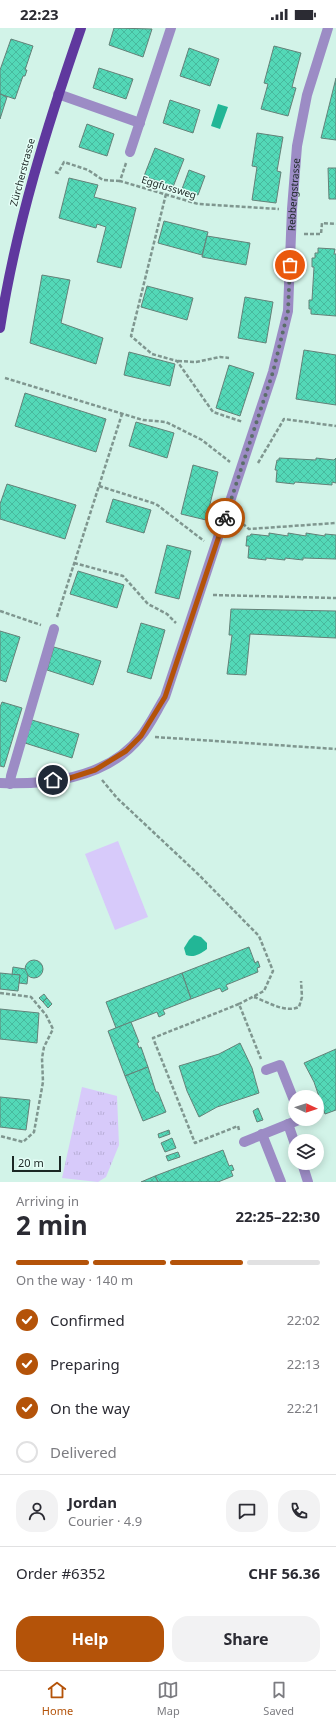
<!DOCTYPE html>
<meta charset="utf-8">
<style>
body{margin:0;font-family:"Noto Sans",sans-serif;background:#f2f2f3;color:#2b2b33;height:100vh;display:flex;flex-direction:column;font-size:15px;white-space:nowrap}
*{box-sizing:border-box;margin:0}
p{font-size:13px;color:#7c7c81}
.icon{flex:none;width:22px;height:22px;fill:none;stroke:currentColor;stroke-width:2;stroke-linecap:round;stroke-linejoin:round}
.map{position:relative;height:1154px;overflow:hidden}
.sheet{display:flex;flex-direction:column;background:#fff;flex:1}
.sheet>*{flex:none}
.needle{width:26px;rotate:93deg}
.controls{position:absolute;left:288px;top:1062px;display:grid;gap:8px}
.controls a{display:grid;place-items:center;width:36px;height:36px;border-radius:50%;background:#fff;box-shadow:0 2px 10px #0003;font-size:20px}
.scale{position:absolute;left:12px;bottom:10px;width:49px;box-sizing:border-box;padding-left:4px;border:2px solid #1b2724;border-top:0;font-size:11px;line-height:14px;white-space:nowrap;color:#1b2724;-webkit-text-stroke:3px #e4fef6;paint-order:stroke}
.pin{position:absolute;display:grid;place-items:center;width:34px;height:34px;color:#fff;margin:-17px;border:2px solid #fff;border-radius:50%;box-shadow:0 1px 4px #0007}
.courier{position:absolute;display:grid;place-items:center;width:40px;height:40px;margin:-20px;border:3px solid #b45309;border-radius:50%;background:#fff;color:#222;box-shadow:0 1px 5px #0007}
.headline em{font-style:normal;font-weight:700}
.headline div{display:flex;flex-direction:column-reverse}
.headline{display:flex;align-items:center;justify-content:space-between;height:68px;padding:0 16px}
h1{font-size:26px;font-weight:700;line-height:30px}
.bar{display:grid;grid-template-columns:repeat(4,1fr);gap:6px 4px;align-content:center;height:48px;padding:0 16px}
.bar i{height:5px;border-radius:3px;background:#e1e1e2}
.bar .current{background:#b45309}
.bar p{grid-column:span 4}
.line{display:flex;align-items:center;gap:10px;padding:0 16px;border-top:1px solid #e1e1e2}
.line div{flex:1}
.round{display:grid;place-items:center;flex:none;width:42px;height:42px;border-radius:16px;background:#f2f2f3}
ol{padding:0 16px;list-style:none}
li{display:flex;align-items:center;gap:12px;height:44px}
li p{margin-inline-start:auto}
li .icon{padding:4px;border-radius:50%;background:#b45309;color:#fff;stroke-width:4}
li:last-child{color:#7c7c81}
li i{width:22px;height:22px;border:2px solid #e1e1e2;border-radius:50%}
.cta{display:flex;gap:8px;margin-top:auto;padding:8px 16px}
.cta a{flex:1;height:46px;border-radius:16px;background:#b45309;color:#fff;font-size:16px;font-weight:700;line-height:46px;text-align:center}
.cta a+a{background:#f2f2f3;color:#2b2b33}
.status{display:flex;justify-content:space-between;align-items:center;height:28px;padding:0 20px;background:#fff;direction:ltr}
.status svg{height:11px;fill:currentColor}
.tabs{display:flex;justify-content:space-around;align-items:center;height:56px;border-top:1px solid #e1e1e2;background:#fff;font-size:11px;color:#7c7c81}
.tabs a{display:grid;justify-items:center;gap:2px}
.tabs .current{color:#b45309}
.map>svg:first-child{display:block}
.park{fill:url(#park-tufts)}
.pitch{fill:#d7cafa}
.water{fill:#22b696}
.building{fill:url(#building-cross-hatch);stroke:#648178}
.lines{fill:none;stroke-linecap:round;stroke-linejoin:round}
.path{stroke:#7f968f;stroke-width:2.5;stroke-dasharray:4 2;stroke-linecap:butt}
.minor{stroke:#9c8cc5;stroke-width:10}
.major{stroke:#5f389e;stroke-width:10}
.done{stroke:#5b6e69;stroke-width:4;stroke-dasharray:0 7.2}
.route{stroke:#b45309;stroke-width:5}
.labels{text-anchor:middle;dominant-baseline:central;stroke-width:3;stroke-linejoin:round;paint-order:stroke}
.street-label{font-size:10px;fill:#1b2724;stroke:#e4fef6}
</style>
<div class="status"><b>22:23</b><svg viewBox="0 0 49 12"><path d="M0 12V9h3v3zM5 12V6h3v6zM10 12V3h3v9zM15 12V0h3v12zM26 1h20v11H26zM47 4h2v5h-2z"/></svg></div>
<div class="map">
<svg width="336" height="1154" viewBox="0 0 336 1154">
<defs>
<pattern id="park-tufts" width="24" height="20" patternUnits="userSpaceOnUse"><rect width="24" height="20" fill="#d7cafa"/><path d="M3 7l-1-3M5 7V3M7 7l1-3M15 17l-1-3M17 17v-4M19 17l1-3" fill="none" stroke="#b8aed6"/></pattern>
<pattern id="building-cross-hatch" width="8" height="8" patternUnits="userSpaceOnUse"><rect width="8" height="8" fill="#53d8b7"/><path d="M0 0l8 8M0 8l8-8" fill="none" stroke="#48b99d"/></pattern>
</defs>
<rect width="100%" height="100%" fill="#d2f3e8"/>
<polygon class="park" points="82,1059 117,1068 119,1117 106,1149 98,1154 62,1150"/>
<polygon class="pitch" points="118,813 148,889 115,902 85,826"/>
<g class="water">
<polygon points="218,76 228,79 220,101 211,98"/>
<path d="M194 907 201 909 207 915V921C200 926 194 930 186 927L184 920 189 912Z"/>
</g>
<g class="building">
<polygon points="114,0 152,1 143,29 109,17"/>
<polygon points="11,11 33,18 25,42 27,42 25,48 23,48 15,71 0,66 0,42"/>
<polygon points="274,18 301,25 292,59 296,60 288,88 261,81 268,56 264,55"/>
<polygon points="189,20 219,31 210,58 180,48"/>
<polygon points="99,40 133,51 126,71 93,60"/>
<polygon points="336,50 336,112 321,110"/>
<polygon points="0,66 7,69 0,91"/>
<polygon points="170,72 200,82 193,105 163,95"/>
<polygon points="87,96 114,106 107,128 79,119"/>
<polygon points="257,105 283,109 277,143 281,144 276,175 252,172 257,139 252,138"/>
<polygon points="155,120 184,131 173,159 144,148"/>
<polygon points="328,140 336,140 336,171 329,171"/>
<polygon points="189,142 205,148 198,167 182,161"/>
<polygon points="69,150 98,157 94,169 136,180 121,240 97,234 106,199 97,196 96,200 59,190"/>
<polygon points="164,193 208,204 202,227 158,215"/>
<polygon points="207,208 250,215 246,237 202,229"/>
<polygon points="318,220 335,221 334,226 336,226 336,288 311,286 311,281 309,281 309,272 312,272 314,239 312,239 312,230 315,230 315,225 318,225"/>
<polygon points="42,247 70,252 61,295 103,310 96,336 30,315"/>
<polygon points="147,258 193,270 187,292 141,279"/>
<polygon points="245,269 273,274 266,315 238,310"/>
<polygon points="304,322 336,327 336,377 296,371"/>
<polygon points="129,324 175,336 170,358 124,347"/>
<polygon points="229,337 254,345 240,388 216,380"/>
<polygon points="25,365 106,391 96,424 15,398"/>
<polygon points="136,394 174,405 167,430 129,418"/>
<polygon points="279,430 316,432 316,430 334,432 336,430 336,455 332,454 332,457 295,454 294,456 276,454 277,442 275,442 277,432 279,432"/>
<polygon points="193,437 218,444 206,492 181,486"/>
<polygon points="7,456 76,477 65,511 0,491 0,476"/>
<polygon points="113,471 151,482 144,505 106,494"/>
<polygon points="269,505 288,508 288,505 306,508 306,505 325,508 325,506 336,507 336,531 303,530 303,532 285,530 285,532 266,530 266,532 248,530 249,518 246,518 247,508 250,508 251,506 269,508"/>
<polygon points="167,517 191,523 179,571 155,565"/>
<polygon points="78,543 124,557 117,580 70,566"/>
<polygon points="231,581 336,583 336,610 250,606 246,647 227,646 232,607 229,607"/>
<polygon points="141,595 165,602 151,651 127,644"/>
<polygon points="0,603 20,609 6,654 0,652"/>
<polygon points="54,619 101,633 93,657 47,642"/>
<polygon points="2,674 22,680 4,739 0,738 0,679"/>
<polygon points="32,692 79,706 72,730 25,715"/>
<polygon points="249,919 255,935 258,933 260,939 257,940 258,944 226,957 228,961 222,964 220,960 191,971 182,945"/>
<circle cx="34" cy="941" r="9"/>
<polygon points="13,939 25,941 28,947 27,956 19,955 20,947 12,947"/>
<polygon points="0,945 20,947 18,963 0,961"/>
<polygon points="182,945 191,971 163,982 165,986 159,989 157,984 116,1000 106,974"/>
<polygon points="44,966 47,970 43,974 39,970"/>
<polygon points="47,970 52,976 48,980 43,974"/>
<polygon points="0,981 39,985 37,1015 0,1011"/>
<polygon points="131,994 139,1014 137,1015 139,1020 141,1019 148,1039 125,1048 108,1003"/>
<polygon points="240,1015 252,1040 259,1065 217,1079 199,1089 187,1063 179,1038 219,1026"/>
<polygon points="336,1021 336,1082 325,1086 314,1054 304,1035"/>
<polygon points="148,1039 156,1064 158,1064 166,1084 143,1093 125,1048"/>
<polygon points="0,1069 30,1072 26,1102 0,1099"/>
<polygon points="258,1080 263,1092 257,1094 253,1083"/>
<polygon points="169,1102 170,1106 159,1110 158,1106"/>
<polygon points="172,1110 176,1120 165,1124 161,1115"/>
<polygon points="223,1122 229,1138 232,1137 234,1142 231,1143 233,1148 218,1154 158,1154 155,1148"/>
<polygon points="178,1124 180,1129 168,1133 166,1128"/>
<polygon points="155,1148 158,1154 141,1154"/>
</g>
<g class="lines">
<g class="path">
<polyline points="126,135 120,153 198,176 279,181"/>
<polyline points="55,144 58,145 64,134 88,142 103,152 120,153"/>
<polyline points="166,166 131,308 152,326 177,333 213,384 243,394"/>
<polyline points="304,206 321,206 322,195 336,196"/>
<polyline points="178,333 196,334 220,329 229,330"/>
<polyline points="5,350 143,392 166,394 202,412 230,434"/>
<polyline points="258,435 284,391 336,398"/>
<polyline points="99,458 156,476 204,513"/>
<polyline points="238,492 249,501 336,495"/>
<polyline points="74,535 123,548 148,576 167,586 176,595"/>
<polyline points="213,567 336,570"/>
<polyline points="0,583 41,597"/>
<polyline points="57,589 122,386"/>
<polyline points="155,709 336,721"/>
<polyline points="102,752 117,770 198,846 259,908 273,943 264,963 239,976"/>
<polyline points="0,965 31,969 46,987 53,1001 44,1019 42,1030 43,1054 34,1104 23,1114 0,1108"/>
<path d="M254 969C268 974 284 985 299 979L302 969 301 953"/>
<polyline points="239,1102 238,1098 195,1115 153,1010 239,976 261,1031"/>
</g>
<g class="minor">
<polyline points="58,66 140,95"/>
<polyline points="130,124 171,0"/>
<path id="s1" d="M0 755C49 757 108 750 141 708 150 697 157 682 165 669L273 344 288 283 292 181 297 118 307 67 328 0"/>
<polyline points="10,756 11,748 54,601"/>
<polyline points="266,1042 280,1037 295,1075"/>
<polyline points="288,1096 295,1116"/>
<polyline points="262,1106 281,1154"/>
<polyline points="244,1114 301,1091"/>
<polyline points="302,1135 308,1154"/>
</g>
<path class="major" d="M0 300C16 197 47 98 81 0"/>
</g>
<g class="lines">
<polyline class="done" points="225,490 273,344 288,283 290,237"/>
<polyline class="route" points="53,752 67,751 95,742 126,723 141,708 165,669 225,490"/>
</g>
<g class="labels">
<g class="street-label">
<text transform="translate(22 144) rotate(-75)">Zürcherstrasse</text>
<text transform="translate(169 159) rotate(17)">Eggfussweg</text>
<text stroke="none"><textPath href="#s1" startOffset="722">Rebbergstrasse</textPath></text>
</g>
</g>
</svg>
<div class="controls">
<a><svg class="needle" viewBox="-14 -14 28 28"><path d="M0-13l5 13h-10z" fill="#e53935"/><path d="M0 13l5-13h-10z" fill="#7c7c81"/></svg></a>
<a><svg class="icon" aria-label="layers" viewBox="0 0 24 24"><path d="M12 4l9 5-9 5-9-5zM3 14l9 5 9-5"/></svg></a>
</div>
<div class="scale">20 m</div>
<div class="pin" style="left:290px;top:237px;background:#ea580c"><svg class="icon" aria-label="bag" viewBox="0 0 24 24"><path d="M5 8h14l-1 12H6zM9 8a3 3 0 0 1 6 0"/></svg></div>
<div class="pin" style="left:53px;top:752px;background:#1f2937"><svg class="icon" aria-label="home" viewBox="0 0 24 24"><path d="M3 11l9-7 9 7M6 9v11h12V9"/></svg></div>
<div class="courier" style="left:225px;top:490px"><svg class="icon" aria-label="bike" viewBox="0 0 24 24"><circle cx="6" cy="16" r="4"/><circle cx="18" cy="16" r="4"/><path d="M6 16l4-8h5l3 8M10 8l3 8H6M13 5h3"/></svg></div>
</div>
<section class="sheet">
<div class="headline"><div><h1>2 min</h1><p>Arriving in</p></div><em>22:25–22:30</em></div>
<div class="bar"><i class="current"></i><i class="current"></i><i class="current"></i><i></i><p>On the way · 140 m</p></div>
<ol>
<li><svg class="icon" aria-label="check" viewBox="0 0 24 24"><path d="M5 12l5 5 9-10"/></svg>Confirmed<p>22:02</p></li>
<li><svg class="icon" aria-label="check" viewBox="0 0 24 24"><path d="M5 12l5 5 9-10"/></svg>Preparing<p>22:13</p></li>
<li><svg class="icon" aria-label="check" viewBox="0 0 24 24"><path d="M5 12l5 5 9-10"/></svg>On the way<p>22:21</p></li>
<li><i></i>Delivered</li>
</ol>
<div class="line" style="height:72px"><a class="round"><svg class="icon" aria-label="person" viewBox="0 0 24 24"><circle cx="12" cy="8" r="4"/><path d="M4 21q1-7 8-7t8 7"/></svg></a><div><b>Jordan</b><p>Courier · 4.9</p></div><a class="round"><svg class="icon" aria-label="chat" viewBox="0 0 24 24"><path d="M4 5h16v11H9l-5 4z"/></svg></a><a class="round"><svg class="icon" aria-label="phone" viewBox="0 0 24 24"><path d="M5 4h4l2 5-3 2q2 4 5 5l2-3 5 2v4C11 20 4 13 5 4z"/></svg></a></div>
<div class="line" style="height:52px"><div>Order #6352</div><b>CHF 56.36</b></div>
<div class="cta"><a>Help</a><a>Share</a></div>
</section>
<nav class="tabs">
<a class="current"><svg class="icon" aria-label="home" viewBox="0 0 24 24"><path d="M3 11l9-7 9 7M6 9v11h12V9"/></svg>Home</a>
<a><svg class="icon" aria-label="map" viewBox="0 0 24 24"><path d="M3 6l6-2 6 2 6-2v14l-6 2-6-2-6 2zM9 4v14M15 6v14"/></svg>Map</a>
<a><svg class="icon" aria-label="saved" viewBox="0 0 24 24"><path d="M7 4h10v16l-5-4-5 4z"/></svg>Saved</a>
</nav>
